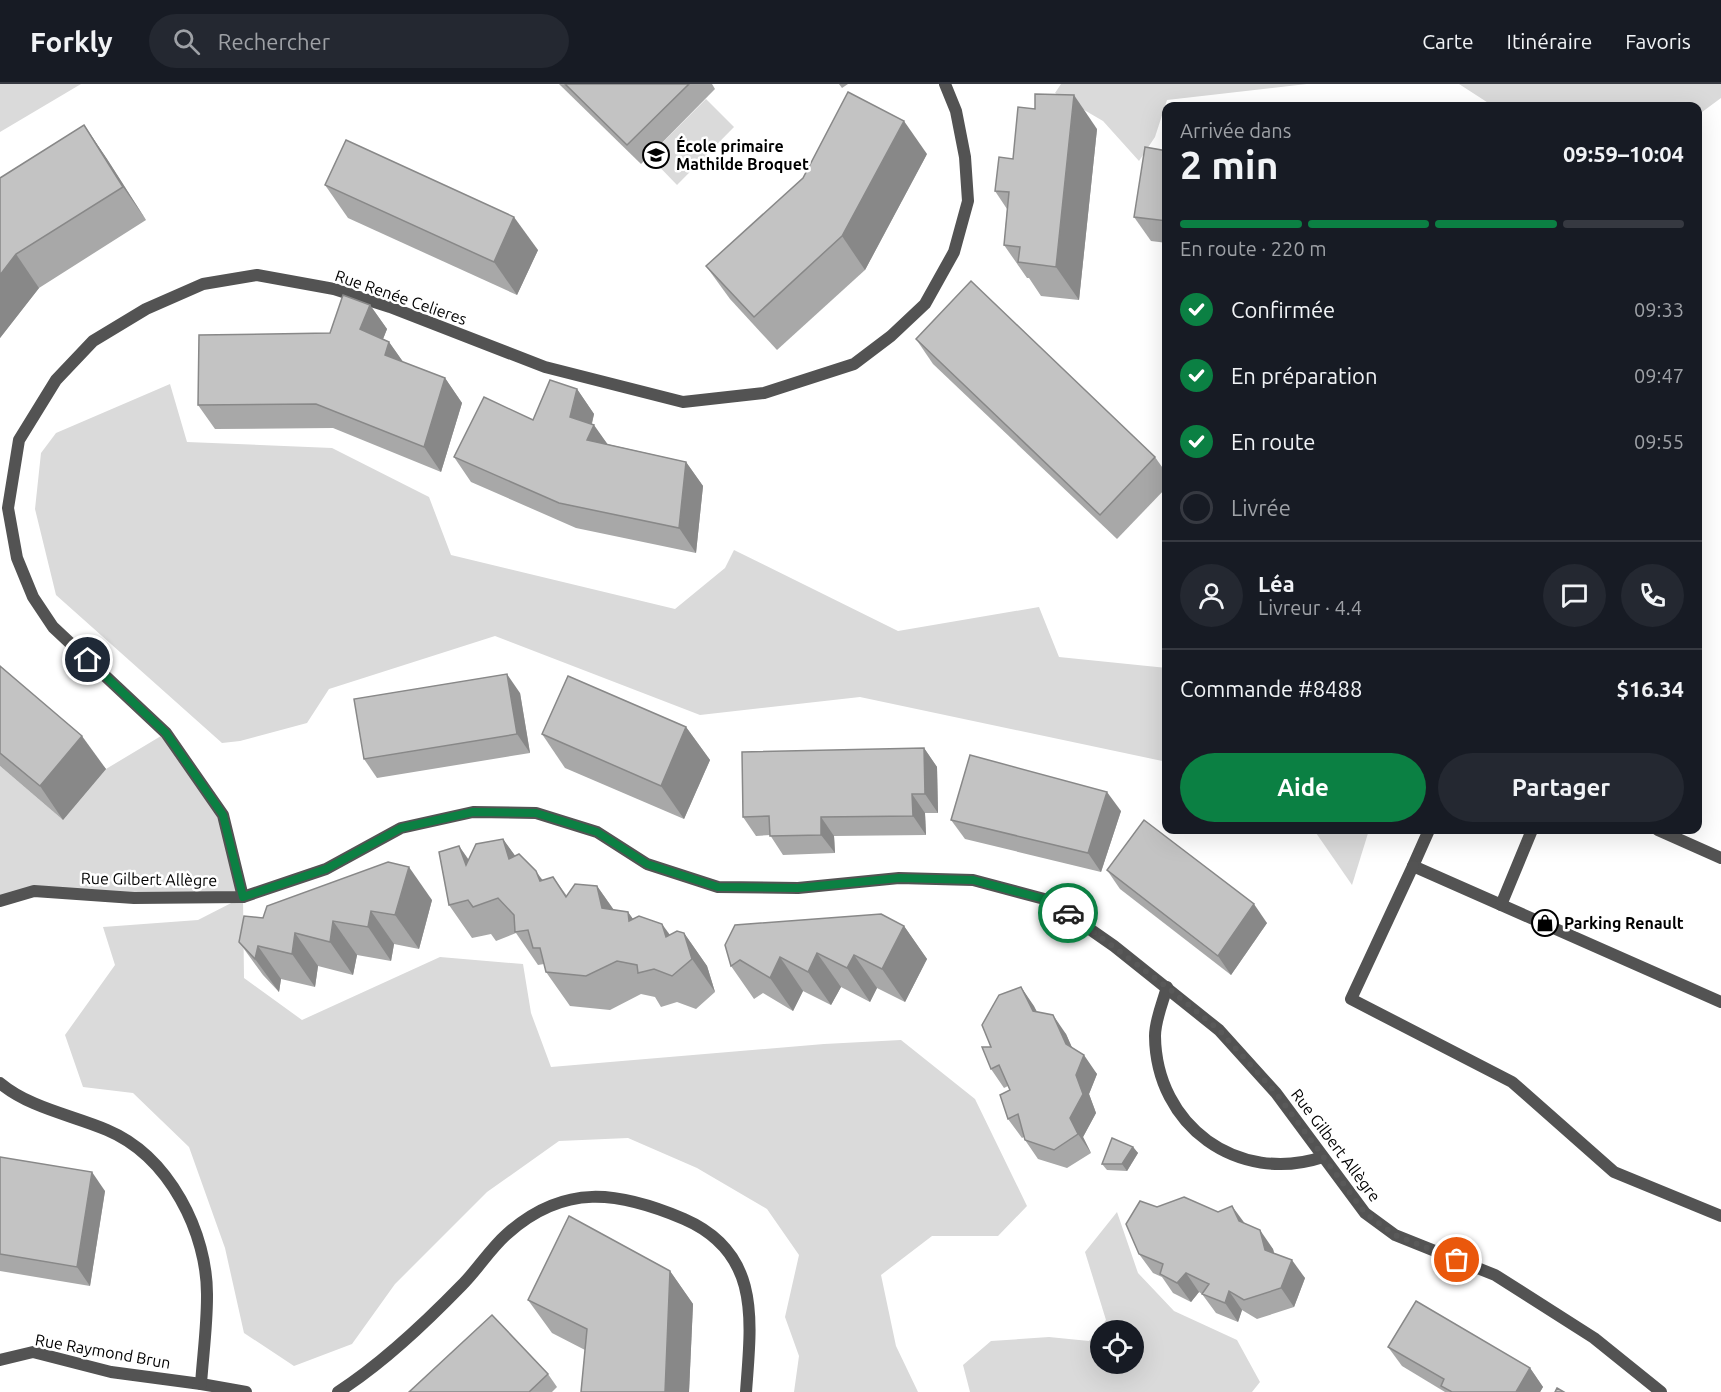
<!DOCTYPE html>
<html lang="fr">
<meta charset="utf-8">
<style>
body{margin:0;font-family:Ubuntu,sans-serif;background:#242831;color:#f1f3f6;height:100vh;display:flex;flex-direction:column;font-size:22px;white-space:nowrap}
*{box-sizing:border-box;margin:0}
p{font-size:20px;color:#9ea1a6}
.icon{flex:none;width:33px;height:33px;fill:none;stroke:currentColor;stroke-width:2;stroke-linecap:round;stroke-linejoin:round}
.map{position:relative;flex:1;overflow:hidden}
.sheet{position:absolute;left:1162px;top:18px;width:540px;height:732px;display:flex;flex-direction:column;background:#171b24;border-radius:12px;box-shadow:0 6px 24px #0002}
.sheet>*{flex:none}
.buttons{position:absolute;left:1090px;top:1236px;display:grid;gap:12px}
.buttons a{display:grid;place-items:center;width:54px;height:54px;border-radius:50%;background:#171b24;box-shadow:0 6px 24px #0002;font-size:30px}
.pin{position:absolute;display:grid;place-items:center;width:51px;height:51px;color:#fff;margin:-26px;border:3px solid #fff;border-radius:50%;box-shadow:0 2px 6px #0007}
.courier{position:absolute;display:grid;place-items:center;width:60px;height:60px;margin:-30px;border:4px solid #0b8043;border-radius:50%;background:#fff;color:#222;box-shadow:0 2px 8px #0007}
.overview em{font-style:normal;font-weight:700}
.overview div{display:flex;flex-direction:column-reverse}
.overview{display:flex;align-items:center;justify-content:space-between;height:102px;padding:0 18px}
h1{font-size:39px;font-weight:700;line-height:45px}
.bar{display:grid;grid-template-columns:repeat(4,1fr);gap:9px 6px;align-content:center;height:72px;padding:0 18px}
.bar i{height:8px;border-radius:4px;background:#363941}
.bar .on{background:#0b8043}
.bar p{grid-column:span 4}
.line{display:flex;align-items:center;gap:15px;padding:0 18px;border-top:2px solid #363941}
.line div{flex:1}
.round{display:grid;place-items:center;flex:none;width:63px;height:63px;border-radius:32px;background:#242831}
ol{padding:0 18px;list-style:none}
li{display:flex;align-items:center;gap:18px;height:66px}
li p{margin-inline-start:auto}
li .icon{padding:6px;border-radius:50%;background:#0b8043;color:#fff;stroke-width:4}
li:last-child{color:#9ea1a6}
li i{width:33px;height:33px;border:3px solid #363941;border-radius:50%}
.primary-button{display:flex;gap:12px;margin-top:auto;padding:12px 18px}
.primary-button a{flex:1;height:69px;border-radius:36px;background:#0b8043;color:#fff;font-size:24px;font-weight:700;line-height:69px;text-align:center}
.primary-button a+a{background:#242831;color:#f1f3f6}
header{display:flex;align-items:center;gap:36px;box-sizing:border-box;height:84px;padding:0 30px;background:#171b24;border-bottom:2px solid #363941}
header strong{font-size:28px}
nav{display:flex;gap:33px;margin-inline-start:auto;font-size:21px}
.search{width:420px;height:54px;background:#242831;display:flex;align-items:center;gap:15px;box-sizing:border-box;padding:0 21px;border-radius:33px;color:#9ea1a6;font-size:22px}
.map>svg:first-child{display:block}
.green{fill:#dadada;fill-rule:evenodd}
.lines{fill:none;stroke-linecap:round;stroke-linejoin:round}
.service{stroke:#535353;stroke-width:12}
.minor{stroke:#535353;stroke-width:12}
.wall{fill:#a8a8a8}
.shaded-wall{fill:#888}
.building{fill:#c3c3c3;stroke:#888;stroke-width:1.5}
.done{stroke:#595959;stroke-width:6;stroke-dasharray:0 10.8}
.route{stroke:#0b8043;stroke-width:8}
.labels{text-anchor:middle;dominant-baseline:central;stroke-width:5;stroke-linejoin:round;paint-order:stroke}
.poi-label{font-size:16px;font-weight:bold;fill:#000;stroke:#fff;text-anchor:start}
.street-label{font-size:16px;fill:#000;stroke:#fff}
</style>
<header>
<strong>Forkly</strong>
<div class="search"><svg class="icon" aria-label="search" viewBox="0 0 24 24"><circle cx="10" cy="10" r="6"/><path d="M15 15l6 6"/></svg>Rechercher</div>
<nav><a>Carte</a><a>Itinéraire</a><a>Favoris</a></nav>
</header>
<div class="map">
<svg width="1721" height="1308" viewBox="0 0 1721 1308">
<rect width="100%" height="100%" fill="#fff"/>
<g class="green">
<polygon points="0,0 81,0 0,48"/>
<polygon points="1061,0 1307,0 1167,16 1155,53 1139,77 1103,37 1055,9"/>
<polygon points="1459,0 1721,0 1721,14 1698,31 1698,22 1493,22"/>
<polygon points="706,15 734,43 677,101 649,72"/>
<polygon points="170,300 187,358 332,364 429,413 451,471 675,525 725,484 734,466 898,547 1039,523 1059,573 1167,584 1167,678 860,613 700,631 495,552 329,605 307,639 240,657 222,659 56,511 35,425 41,369 56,349"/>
<polygon points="166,649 223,731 243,813 244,894 302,936 440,873 523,880 531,929 551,983 824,960 901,956 975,1015 1027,1122 998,1152 932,1152 881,1191 896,1262 918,1308 794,1308 799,1272 785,1233 799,1171 767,1125 697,1084 628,1054 559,1057 487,1108 395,1200 352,1260 294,1282 244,1249 225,1164 189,1063 133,1009 83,1003 65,951 115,881 103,843 198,836 241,814 34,807 0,817 0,682 63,736 106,685"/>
<polygon points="1314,746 1369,746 1352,801"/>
<path d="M1117 1128 1138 1189 1174 1227 1237 1256 1260 1298 1252 1308H970L963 1281 991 1257 1049 1253 1089 1257 1106 1236 1085 1168ZM1101 1246H1134V1280H1101Z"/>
</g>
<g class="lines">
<g class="service">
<polyline points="1429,746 1413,782 1721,918"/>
<polyline points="1658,746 1721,774"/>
<polyline points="1413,782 1351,915 1512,998 1614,1088 1721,1132"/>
<polyline points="1501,821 1532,746"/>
</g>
<g class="minor">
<polyline points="243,813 223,731 166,649 53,543 33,513 17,474 8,424 19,356 56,296 93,257 146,225 203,200 257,191 334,205 390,223 545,283 683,318 764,309 854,280 891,252 925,220 954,168 968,117 965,73 956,27 945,0"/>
<polyline points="0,817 34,807 134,814 243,813 326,785 401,744 473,728 536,729 597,748 647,780 718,803 798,804 899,794 973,796 1048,816 1114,862 1219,946 1276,1009 1365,1129 1395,1151 1495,1191 1594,1254 1661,1308"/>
<path d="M1167 903C1163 918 1155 936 1155 952 1156 1042 1238 1101 1323 1073"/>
<path d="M0 999C30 1024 72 1031 107 1046 169 1072 208 1149 207 1213 207 1242 203 1271 201 1300L246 1308"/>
<polyline points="0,1276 33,1268 111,1288 201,1300"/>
<path d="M338 1308C383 1279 424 1240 462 1201 478 1185 490 1165 507 1150 564 1099 618 1107 684 1135 762 1169 751 1238 746 1308"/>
</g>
</g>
<g class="wall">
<polygon points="559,0 712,0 715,5 641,80"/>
<polygon points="839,0 848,0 842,4"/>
<polygon points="84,41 107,75 146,136 39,204 0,254 0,94"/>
<polygon points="1097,45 1079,216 1041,212 1029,194 1027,194 1004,161 1007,125 995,107 1013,75"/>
<polygon points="1167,67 1167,159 1151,157 1134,133"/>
<polygon points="927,70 865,186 777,266 730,215 706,182"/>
<polygon points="325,101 538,166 517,211 348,134"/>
<polygon points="370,221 387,245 383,255 389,258 403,278 445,294 462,319 441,388 333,344 215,345 198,321 330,249"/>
<polygon points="916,255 1155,373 1167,390 1167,403 1117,455 933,280"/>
<polygon points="577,305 594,330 592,340 607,360 686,378 703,402 696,469 576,444 471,398 454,373 533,336"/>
<polygon points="0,582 106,685 63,736 0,682"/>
<polygon points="520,609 530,669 377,694 364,675"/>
<polygon points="686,643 710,676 684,735 565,684 542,650"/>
<polygon points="924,664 937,683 938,729 925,729 926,751 834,752 835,769 783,771 770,751 756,752 743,733"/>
<polygon points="1121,727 1101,788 965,755 951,736"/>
<polygon points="503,755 515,772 543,796 553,793 567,812 597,802 614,826 628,828 633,835 670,851 684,849 707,882 715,908 696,925 677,918 661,923 655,913 641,910 610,926 570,922 546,888 544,880 538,881 516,849 496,857 491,850 472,854 449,821 459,762 469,776"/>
<polygon points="1107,786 1267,839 1231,891 1120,805"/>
<polygon points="432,816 419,865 394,860 391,877 357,871 353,891 318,882 315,903 281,895 279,908 263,891 239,858 263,834"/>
<polygon points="904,842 927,875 905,918 877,904 870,918 841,903 831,921 803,907 793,927 763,909 754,915 731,882 725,861"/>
<polygon points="1021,903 1037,928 1066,950 1072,964 1097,990 1089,1010 1096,1029 1083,1053 1091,1069 1067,1084 1038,1075 1025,1056 1024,1053 1022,1054 1008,1035 1010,1006 1008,1002 1004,1004 991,985 991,963"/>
<polygon points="1133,1063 1138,1069 1127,1087 1107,1086 1102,1080"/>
<polygon points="0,1073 105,1107 90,1202 0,1187"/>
<polygon points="1157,1123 1245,1140 1273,1165 1274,1169 1305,1194 1294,1223 1257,1235 1242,1226 1238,1238 1216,1229 1202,1210 1199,1208 1191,1218 1173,1209 1162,1193 1153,1189 1139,1170"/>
<polygon points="670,1187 693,1220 689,1308 581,1308 585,1266 552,1249 528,1216"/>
<polygon points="1388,1263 1530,1284 1543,1303 1540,1308 1445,1308 1402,1282"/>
<polygon points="548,1290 557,1303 552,1308 409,1308"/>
</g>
<g class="shaded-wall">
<polygon points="1074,11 1097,45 1079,216 1056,183"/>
<polygon points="904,37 927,70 865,186 842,152"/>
<polygon points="84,41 107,75 146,136 123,103"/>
<polygon points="514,133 538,166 517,211 494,178"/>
<polygon points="16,170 39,204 0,254 0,191"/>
<polygon points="370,221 387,245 377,270 360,245"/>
<polygon points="389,258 406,282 385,271"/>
<polygon points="445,294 462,319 441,388 424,363"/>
<polygon points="577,305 594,330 588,354 594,341 611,365 588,356 570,333"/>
<polygon points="686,378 703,402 696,469 679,444"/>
<polygon points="507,590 520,609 530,669 517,650"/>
<polygon points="686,643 710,676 684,735 661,702"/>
<polygon points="82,652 106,685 63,736 40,702"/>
<polygon points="924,664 937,683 938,729 925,710"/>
<polygon points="1107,708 1121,727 1101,788 1088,769"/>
<polygon points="912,710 925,729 926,751 913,732"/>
<polygon points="821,733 834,752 835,769 821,751"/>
<polygon points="503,755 527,788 509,775"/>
<polygon points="459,762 482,796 466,781"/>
<polygon points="409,783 432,816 419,865 395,831"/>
<polygon points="536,787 559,820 540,797"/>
<polygon points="597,802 620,835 602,824"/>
<polygon points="1254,820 1267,839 1231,891 1218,872"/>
<polygon points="371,827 394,860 391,877 368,843"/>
<polygon points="628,828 651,861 629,837"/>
<polygon points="333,837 357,871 353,891 330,858"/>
<polygon points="662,840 686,873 666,853"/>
<polygon points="904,842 927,875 905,918 882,885"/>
<polygon points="295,849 318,882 315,903 292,870"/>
<polygon points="684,849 707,882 715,908 692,875"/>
<polygon points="258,862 281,895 279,908 255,875"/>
<polygon points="817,869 841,903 831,921 808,888"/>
<polygon points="854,871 877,904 870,918 847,884"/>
<polygon points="780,873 803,907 793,927 770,894"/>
<polygon points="1021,903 1034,922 1046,946 1033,927"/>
<polygon points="1053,931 1066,950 1079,979 1066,960"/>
<polygon points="1084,971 1097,990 1089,1010 1096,1029 1083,1053 1091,1069 1078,1050 1070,1034 1076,991"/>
<polygon points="1133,1063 1138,1069 1127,1087 1122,1080"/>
<polygon points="92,1088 105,1107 90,1202 77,1183"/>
<polygon points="1232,1122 1246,1141 1239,1137"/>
<polygon points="1260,1146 1273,1165 1278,1185 1265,1166"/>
<polygon points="1292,1176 1305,1194 1294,1223 1281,1204"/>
<polygon points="670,1187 693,1220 689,1308 665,1308"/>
<polygon points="1186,1189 1199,1208 1191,1218 1177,1199"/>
<polygon points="1229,1207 1242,1226 1238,1238 1225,1219"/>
<polygon points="1530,1284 1543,1303 1540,1308 1516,1308"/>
</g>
<g class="building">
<polygon points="565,0 689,0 627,61"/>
<polygon points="848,8 904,37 842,152 754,233 706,182 803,94"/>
<polygon points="1035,10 1074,11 1056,183 1018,178 1020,163 1004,161 1009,108 995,107 999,73 1013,75 1018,23 1035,25"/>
<polygon points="84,41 123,103 16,170 0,191 0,94"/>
<polygon points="346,56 514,133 494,178 325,101"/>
<polygon points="1145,63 1167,67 1167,137 1134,133"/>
<polygon points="971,197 1155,373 1100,431 916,255"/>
<polygon points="343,211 370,221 360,245 389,258 385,271 445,294 424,363 316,320 198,321 199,251 330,249"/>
<polygon points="550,296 577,305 570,333 594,341 587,356 686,378 679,444 559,419 454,373 484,313 533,336"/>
<polygon points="0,582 82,652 40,702 0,669"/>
<polygon points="507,590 517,650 364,675 354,615"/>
<polygon points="568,592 686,643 661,702 542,650"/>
<polygon points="924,664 925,710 912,710 913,732 821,733 821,751 770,752 769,732 743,733 742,668"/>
<polygon points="970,671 1107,708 1088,769 951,736"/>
<polygon points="1144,736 1254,820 1218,872 1107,786"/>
<polygon points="503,755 509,775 519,770 536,787 540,797 553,793 566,813 575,800 597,802 602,824 628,828 629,837 639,832 662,840 666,853 677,847 684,849 692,875 672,892 654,885 638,889 637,881 617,877 586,892 546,888 540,864 533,864 528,846 515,848 514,831 498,814 473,823 468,816 449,821 439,768 459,762 466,781 476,760"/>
<polygon points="388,778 409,783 395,831 371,827 368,843 333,837 330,858 295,849 292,870 258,862 255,875 239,858 244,832 263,834 267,822"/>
<polygon points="881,830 904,842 882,885 854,871 847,884 817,869 808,888 780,873 770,894 740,876 731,882 725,861 735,841"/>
<polygon points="1021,903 1033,927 1053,931 1066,960 1084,971 1076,991 1083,1010 1070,1034 1078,1050 1054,1066 1025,1056 1018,1030 1008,1035 1000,1011 1010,1006 999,981 991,985 982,963 991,963 982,941 999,911"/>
<polygon points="1112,1054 1133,1063 1122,1080 1102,1080"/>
<polygon points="0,1073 92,1088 77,1183 0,1170"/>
<polygon points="1184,1113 1218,1128 1232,1122 1239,1137 1260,1146 1265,1166 1292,1176 1281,1204 1244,1216 1229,1207 1225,1219 1202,1210 1209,1200 1186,1189 1177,1199 1160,1190 1163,1180 1139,1170 1126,1140 1140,1117 1157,1123"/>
<polygon points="569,1132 670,1187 665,1308 581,1308 587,1245 528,1216"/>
<polygon points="1416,1217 1530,1284 1516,1308 1452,1308 1441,1302 1444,1295 1388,1263"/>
<polygon points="492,1231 548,1290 529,1308 409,1308"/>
<polygon points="1557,1304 1564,1308 1555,1308"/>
</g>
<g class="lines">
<polyline class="done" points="1068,829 1167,903 1219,946 1276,1009 1365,1129 1395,1151 1457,1176"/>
<polyline class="route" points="88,576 166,649 223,731 243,813 326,785 401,744 473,728 536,729 597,748 647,780 718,803 798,804 899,794 973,796 1048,816 1068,829"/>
</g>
<defs>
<symbol id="school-ring" viewBox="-11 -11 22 22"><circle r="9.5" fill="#fff" stroke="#000" stroke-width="1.5"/><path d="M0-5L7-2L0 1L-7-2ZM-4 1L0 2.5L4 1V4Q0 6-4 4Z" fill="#000"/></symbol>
<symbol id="shop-ring" viewBox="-11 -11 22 22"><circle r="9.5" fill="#fff" stroke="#000" stroke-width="1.5"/><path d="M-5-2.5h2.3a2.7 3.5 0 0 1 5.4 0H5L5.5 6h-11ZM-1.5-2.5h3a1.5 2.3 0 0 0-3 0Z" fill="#000"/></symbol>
</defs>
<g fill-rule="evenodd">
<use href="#school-ring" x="641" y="56" width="30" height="30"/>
<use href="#shop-ring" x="1530" y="824" width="30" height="30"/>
</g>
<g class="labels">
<g class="poi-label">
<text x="676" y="62">École primaire<tspan x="676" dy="18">Mathilde Broquet</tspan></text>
<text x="1564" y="839">Parking Renault</text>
</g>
<g class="street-label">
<text transform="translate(401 213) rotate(19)">Rue Renée Celieres</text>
<text transform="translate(149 795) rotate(1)">Rue Gilbert Allègre</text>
<text transform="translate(1336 1061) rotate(53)">Rue Gilbert Allègre</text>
<text transform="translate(103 1267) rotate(10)">Rue Raymond Brun</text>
</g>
</g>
</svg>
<div class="buttons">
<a><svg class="icon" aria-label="locate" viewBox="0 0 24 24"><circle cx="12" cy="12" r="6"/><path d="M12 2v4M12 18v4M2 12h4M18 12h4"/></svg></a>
</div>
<div class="pin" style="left:1457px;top:1176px;background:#ea580c"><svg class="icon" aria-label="bag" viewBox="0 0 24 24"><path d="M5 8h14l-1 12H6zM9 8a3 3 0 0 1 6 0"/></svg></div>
<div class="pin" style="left:88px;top:576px;background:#1f2937"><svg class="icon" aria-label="home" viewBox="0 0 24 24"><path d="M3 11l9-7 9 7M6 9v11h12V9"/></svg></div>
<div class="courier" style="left:1068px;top:829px"><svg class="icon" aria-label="car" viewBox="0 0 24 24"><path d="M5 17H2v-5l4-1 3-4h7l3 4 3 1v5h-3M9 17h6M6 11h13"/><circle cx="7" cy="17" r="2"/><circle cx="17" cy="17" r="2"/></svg></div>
<section class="sheet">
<div class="overview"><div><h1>2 min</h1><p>Arrivée dans</p></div><em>09:59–10:04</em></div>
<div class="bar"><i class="on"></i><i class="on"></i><i class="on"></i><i></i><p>En route · 220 m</p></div>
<ol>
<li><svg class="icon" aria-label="check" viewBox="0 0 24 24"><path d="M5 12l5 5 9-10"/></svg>Confirmée<p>09:33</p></li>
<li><svg class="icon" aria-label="check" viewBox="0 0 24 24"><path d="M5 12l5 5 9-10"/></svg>En préparation<p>09:47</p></li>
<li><svg class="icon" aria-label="check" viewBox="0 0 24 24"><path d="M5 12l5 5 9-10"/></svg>En route<p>09:55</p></li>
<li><i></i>Livrée</li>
</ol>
<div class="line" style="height:108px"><a class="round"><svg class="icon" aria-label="person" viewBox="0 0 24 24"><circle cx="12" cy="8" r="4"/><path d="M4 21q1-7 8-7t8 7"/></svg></a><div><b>Léa</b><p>Livreur · 4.4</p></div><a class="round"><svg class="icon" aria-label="chat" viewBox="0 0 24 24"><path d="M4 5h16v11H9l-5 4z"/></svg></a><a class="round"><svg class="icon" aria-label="phone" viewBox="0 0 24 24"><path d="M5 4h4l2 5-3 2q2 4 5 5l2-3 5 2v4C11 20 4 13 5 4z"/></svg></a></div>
<div class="line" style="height:78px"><div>Commande #8488</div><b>$16.34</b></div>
<div class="primary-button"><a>Aide</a><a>Partager</a></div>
</section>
</div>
